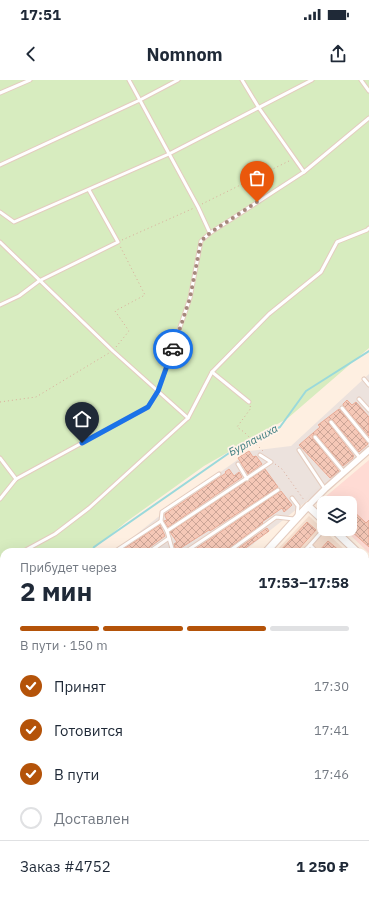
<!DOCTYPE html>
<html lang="ru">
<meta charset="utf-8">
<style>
body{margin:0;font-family:"IBM Plex Sans",sans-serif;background:#f6f6f7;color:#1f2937;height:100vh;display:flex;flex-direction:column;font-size:15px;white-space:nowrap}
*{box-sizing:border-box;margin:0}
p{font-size:13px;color:#747a83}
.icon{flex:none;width:22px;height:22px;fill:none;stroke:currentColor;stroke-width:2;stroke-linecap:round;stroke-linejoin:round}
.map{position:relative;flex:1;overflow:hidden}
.side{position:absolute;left:0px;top:468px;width:369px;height:352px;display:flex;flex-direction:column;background:#fff;border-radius:12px 12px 0 0;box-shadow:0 4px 16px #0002}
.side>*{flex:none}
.buttons{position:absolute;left:317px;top:416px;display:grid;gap:8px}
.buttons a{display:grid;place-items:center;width:40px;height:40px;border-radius:8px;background:#fff;box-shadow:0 4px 16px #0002;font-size:20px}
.pin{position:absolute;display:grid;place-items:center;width:34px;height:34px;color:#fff;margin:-41px -17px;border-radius:50% 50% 50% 0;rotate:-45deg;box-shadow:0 0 4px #0007}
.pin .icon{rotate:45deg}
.courier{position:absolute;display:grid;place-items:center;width:40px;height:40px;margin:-20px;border:3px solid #1a73e8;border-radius:50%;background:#fff;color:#222;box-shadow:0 1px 5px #0007}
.summary em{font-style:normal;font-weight:800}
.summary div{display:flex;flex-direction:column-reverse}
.summary{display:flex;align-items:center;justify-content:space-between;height:68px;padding:0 20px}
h1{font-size:26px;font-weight:800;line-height:30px}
.bar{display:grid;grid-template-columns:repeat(4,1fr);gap:6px 4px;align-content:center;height:48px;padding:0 20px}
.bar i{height:5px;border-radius:3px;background:#e0e1e3}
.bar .active{background:#b45309}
.bar p{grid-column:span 4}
.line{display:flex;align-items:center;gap:10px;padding:0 20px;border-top:1px solid #e0e1e3}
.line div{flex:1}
ol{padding:0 20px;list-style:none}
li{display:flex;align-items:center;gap:12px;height:44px}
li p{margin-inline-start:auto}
li .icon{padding:4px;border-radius:50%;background:#b45309;color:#fff;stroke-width:4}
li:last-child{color:#747a83}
li i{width:22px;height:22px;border:2px solid #e0e1e3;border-radius:50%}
.status{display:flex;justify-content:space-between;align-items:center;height:28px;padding:0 20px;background:#fff;direction:ltr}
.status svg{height:11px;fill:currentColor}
header{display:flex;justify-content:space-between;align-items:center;height:52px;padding:0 20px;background:#fff;font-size:18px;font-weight:800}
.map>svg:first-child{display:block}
.residential{fill:#f6dfcf}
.commercial{fill:#ffdbd4}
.industrial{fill:#ece2dd}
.garden{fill:#d7ecbf}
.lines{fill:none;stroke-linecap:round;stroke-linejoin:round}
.stream{stroke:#9ad9db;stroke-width:2}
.building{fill:url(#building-cross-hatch);stroke:#e9ab96}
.service-casing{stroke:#e4ccbf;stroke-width:5}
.minor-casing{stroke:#e4ccbf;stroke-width:8}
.tertiary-casing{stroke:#e4ccbf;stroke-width:9}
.path{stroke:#daab9a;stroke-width:1;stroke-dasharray:1 3;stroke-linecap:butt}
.service{stroke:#fff;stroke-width:3}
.minor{stroke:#fff;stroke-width:5.5}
.tertiary{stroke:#fff;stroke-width:7}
.done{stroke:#a6887c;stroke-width:4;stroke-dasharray:0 7.2}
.route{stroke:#1a73e8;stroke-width:5}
.labels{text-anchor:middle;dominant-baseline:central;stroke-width:3.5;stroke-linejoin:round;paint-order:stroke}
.water-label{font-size:11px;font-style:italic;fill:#397a7d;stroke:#fff3e9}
</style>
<div class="status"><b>17:51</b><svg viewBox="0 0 49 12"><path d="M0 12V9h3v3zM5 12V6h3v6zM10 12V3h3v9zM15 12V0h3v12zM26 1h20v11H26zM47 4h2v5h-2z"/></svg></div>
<header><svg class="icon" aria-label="back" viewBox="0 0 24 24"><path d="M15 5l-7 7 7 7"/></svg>Nomnom<svg class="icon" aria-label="share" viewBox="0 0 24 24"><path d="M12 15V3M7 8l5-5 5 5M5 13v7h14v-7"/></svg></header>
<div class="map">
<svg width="369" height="820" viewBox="0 0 369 820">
<defs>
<pattern id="building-cross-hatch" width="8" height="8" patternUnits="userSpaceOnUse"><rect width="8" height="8" fill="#f5c8b7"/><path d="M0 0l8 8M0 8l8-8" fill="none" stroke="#cba597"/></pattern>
</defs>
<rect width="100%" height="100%" fill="#feefe1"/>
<g class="residential">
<polygon points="309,436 347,472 275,472"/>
<polygon points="365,488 369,492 369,658 365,662"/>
<polygon points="369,688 369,748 365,744 365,692"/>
<polygon points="365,766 369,769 369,820 301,820 297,816 365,816"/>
<polygon points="152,816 220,816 216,820 156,820"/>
</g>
<g class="commercial">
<polygon points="369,380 369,473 344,449 350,449 350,423 324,423 324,430 318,423"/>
<polygon points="4,609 4,677 0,673 0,612"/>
</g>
<polygon class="industrial" points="369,294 369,366 327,405 243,472 114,472 167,430 250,371 291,366"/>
<polygon class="garden" points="0,0 369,0 369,268 288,338 204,386 126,442 90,472 4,472 4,551 0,551"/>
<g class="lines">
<g class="stream">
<polyline points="92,472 94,467 242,364 255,360 280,347 306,311 369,271"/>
<polyline points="0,565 4,563"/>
</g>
</g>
<g class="building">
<polygon points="347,320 352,325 356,322 369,337 369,356 343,325 343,324"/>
<polygon points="339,329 368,364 359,372 333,340 329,340 329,344 354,376 353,377 353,378 343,386 317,355 315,354 313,355 313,359 339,391 330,398 299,365 320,347 318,345"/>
<polygon points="249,371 253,377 256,376 262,384 248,394 238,378"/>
<polygon points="229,389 234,396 239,392 242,397 168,447 164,441 167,440 165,436 165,434 226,393 225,392"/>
<polygon points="265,389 278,407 210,451 209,450 176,471 174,464 177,462 170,452"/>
<polygon points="281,411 292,425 284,432 282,428 262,442 263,443 226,470 225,472 191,472"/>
<polygon points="350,428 366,443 369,440 369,467 350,450"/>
<polygon points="307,442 316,450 296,472 279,472"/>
<polygon points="160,445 165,456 143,472 119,472"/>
<polygon points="267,448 269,451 240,472 233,472"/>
<polygon points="328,461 341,472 320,472 320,470"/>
</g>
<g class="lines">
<defs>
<g id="service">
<polyline points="129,0 198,127 210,153"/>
<polyline points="242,0 259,28 304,92"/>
<polyline points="361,0 369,11"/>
<polyline points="0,13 30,0"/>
<polyline points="0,85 140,20 178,0"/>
<polyline points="0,132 14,142 169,74 312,0"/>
<polyline points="0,162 113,271 188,338"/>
<polyline points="0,225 19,216 39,201 118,162 89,110"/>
<polyline points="212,292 249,322"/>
<polyline points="364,299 369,305"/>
<polyline points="359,319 369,330"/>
<polyline points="342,328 369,361"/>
<polyline points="331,342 360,378"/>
<polyline points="315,357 344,392"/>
<polyline points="299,370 325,409"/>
<polyline points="0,378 16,399"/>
<polyline points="238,384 247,399"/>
<polyline points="292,418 298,426 297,436"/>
<polyline points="0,419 16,399 148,327 158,311 190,218 201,161 210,153 304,92 369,38"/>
<polyline points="167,451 271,382 260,375"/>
<polyline points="22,472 55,454 89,428 188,338 212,292 269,234 321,192 337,162 367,150 369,148"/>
<polyline points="114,472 161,441"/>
<polyline points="149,472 169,458"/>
<polyline points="173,472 167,451 161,441 162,432 219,394"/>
<polyline points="185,472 278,410"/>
<polyline points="228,472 276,437 294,439"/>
<polyline points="303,472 310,465"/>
<polyline points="317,472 310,465 324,449"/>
<polyline points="0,483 4,481"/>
<polyline points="365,517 369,521"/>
<polyline points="365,618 369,614"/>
<polyline points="365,699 369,703"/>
<polyline points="0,760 4,755"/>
<polyline points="0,764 4,767"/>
<polyline points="365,794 369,797"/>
<polyline points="177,816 181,820"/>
<polyline points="332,816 337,820"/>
<polyline points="194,820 198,816"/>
<polyline points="367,820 369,818"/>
</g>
<g id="minor">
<polyline points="308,426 325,409 369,370"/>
<polyline points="0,712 4,708"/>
</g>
<g id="tertiary">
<polyline points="333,449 357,472"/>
<polyline points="266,472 308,426 324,441"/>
<polyline points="365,480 369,484"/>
<polyline points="365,679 369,675"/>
<polyline points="0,689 4,692"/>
<polyline points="365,753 369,756"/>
<polyline points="138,816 142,820"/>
<polyline points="235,820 239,816"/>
</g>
</defs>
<use href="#service" class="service-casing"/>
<use href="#minor" class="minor-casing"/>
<use href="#tertiary" class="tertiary-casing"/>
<g class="path">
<polyline points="202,124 291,80"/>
<polyline points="122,160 194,128"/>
<polyline points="116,267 129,251 115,231 145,215 120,166"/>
<polyline points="0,322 36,317 109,273"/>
<polyline points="250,326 251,328 237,347 244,352 263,371"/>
<polyline points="275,384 282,389 304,420"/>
</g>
<use href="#service" class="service"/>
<use href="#minor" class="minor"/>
<use href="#tertiary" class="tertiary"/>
</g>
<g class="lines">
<polyline class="done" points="173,269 190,218 201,161 210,153 257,122"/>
<polyline class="route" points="82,363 148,327 158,311 173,269"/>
</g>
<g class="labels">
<g class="water-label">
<text transform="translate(253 360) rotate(-28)">Бурлачиха</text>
</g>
</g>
</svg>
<div class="buttons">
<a><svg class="icon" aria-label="layers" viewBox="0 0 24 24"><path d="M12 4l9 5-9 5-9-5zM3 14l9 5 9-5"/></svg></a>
</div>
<div class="pin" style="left:257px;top:122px;background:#ea580c"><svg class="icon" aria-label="bag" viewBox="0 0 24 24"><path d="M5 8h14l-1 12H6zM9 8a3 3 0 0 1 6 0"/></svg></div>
<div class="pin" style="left:82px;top:363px;background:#1f2937"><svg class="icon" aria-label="home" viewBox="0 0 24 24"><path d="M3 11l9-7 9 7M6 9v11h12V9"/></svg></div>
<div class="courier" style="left:173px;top:269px"><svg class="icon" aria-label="car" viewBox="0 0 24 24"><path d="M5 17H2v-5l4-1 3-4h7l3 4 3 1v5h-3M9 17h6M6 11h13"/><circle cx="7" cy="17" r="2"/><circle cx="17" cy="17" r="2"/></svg></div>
<section class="side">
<div class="summary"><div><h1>2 мин</h1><p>Прибудет через</p></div><em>17:53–17:58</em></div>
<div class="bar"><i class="active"></i><i class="active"></i><i class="active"></i><i></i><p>В пути · 150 m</p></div>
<ol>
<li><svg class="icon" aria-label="check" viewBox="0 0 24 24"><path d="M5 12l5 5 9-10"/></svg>Принят<p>17:30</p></li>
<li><svg class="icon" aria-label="check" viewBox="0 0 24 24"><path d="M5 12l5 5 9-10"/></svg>Готовится<p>17:41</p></li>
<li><svg class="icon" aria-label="check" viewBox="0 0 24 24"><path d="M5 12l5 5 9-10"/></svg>В пути<p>17:46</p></li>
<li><i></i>Доставлен</li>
</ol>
<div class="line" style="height:52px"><div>Заказ #4752</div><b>1 250 ₽</b></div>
</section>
</div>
